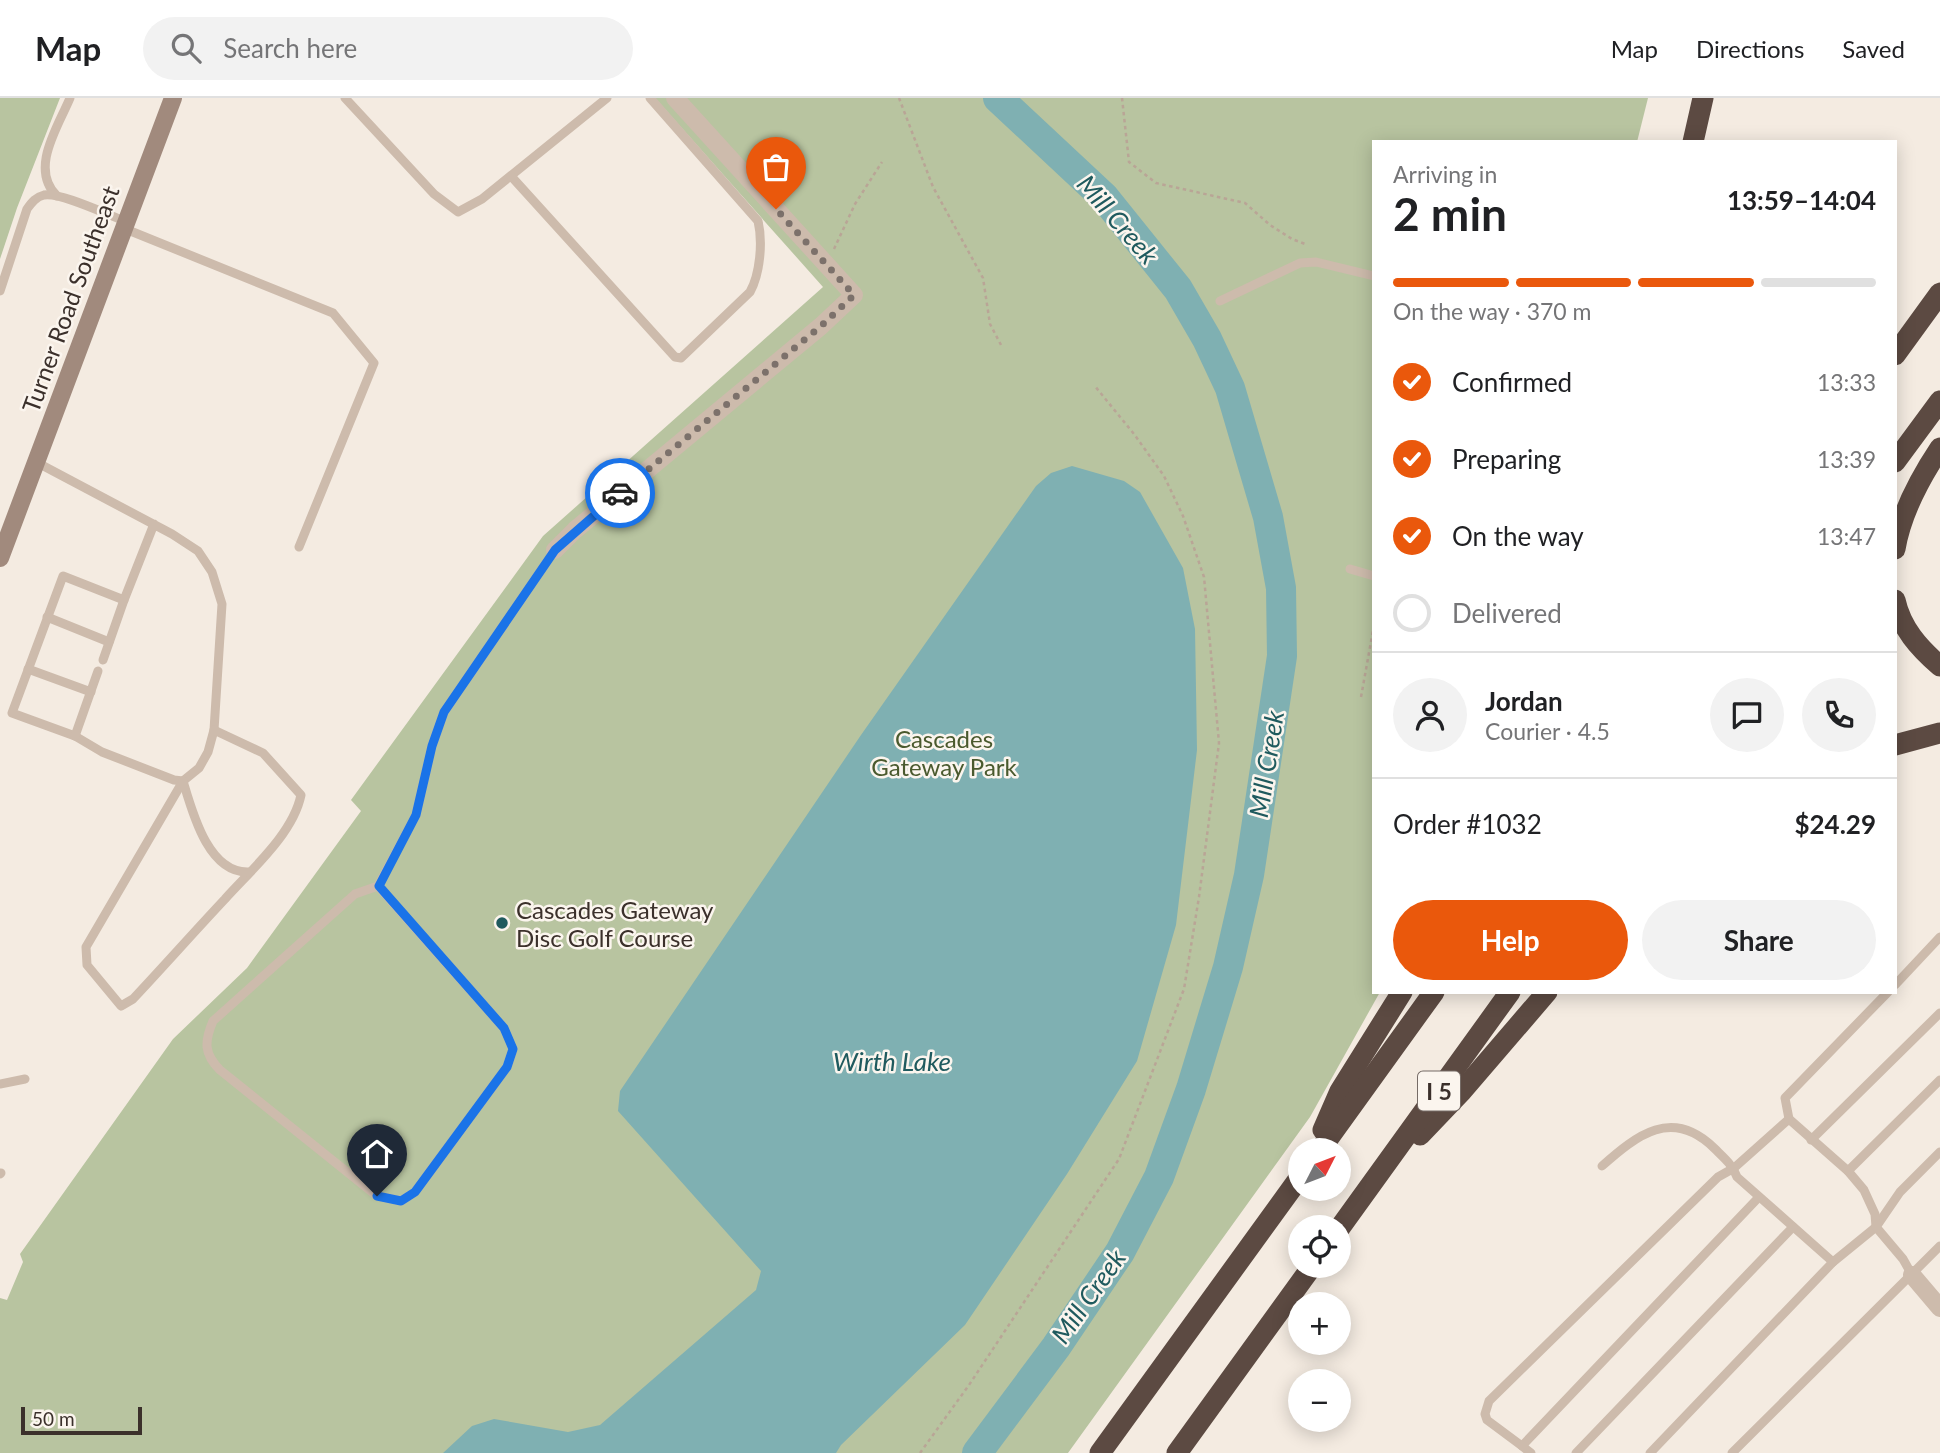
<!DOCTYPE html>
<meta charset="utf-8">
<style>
body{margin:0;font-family:Lato,sans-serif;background:#f2f2f2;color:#202124;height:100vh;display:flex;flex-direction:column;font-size:26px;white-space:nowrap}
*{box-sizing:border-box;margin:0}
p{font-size:23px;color:#757577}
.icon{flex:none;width:38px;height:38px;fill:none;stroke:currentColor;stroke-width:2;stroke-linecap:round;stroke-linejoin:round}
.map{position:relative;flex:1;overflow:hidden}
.side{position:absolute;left:1372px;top:42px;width:525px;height:854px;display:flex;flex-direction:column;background:#fff;border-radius:0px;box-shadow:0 4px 18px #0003}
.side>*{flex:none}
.needle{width:46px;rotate:48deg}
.controls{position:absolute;left:1288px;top:1040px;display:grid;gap:14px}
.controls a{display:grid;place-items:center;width:63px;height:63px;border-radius:50%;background:#fff;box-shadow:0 4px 18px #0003;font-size:35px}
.scale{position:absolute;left:21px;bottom:18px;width:121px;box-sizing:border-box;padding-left:7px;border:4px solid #3b302b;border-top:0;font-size:19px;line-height:24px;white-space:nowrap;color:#3b302b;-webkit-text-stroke:5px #fbf5ee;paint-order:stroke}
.pin{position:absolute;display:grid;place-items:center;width:60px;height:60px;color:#fff;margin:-72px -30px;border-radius:50% 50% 50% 0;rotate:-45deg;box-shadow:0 0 7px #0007}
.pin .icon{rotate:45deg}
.courier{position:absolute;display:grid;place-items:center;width:70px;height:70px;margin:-35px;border:5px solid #1a73e8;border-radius:50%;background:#fff;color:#222;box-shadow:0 2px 9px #0007}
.summary em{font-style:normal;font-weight:700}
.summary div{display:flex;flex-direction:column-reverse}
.summary{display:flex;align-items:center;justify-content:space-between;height:119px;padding:0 21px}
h1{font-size:46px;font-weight:700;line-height:52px}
.bar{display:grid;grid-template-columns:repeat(4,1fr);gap:10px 7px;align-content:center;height:84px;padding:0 21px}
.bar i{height:9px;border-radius:5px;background:#e0e0e0}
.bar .selected{background:#ea580c}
.bar p{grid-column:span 4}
.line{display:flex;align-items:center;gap:18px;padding:0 21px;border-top:2px solid #e0e0e0}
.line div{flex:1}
.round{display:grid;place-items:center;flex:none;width:74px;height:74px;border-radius:37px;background:#f2f2f2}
ol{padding:0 21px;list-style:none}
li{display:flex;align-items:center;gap:21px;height:77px}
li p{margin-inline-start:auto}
li .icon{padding:7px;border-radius:50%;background:#ea580c;color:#fff;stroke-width:4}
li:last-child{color:#757577}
li i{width:38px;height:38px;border:4px solid #e0e0e0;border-radius:50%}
.button{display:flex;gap:14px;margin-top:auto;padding:14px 21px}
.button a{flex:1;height:80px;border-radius:42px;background:#ea580c;color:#fff;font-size:28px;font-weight:700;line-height:80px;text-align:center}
.button a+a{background:#f2f2f2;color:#202124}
header{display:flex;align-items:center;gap:42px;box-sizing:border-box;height:98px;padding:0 35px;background:#fff;border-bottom:2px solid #e0e0e0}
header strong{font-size:33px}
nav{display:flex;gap:38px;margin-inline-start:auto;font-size:24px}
.search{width:490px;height:63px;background:#f2f2f2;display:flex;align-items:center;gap:18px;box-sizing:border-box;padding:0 24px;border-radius:38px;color:#757577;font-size:26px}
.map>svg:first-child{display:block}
.green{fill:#b8c4a0}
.water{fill:#7fb0b2}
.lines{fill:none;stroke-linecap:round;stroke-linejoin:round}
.river{stroke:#7fb0b2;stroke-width:30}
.path{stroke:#b9a596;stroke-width:2.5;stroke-dasharray:3.5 3.5;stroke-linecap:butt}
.lane{stroke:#cdbbac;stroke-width:9}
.street{stroke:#cdbbac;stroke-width:18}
.secondary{stroke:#a18a7d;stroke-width:18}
.highway{stroke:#5c4a42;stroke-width:21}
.done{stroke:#7c716b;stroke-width:7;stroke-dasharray:0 12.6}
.route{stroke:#1a73e8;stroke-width:9}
.poi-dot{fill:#1f5a5e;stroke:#fbf5ee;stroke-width:2.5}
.labels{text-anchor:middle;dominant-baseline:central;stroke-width:5;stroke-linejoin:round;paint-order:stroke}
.shield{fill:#fbf5ee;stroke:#756b66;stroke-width:2}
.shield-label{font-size:23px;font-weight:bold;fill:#3b302b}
.street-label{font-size:24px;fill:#3b302b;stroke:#fbf5ee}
.park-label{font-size:24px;fill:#4a5a2e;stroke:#fbf5ee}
.poi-label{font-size:24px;fill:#3b302b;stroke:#fbf5ee;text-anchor:start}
.water-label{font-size:26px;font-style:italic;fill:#1f5a5e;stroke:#fbf5ee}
</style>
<header>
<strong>Map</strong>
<div class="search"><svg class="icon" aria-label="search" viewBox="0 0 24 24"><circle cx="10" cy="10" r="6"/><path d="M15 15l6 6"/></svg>Search here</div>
<nav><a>Map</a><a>Directions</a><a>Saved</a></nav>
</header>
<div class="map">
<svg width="1940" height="1355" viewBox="0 0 1940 1355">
<rect width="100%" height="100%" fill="#f4ebe1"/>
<g class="green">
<polygon points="0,0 60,0 17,110 0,161"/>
<polygon points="655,0 1648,0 1637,44 1374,44 1374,894 1380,894 1310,1019 1068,1355 0,1355 0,1200 7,1202 23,1164 20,1156 173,941 247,870 361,713 351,702 543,438 823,189"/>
</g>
<polygon class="water" points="1072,368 1124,383 1140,394 1183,470 1195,531 1197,652 1176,827 1137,963 1067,1076 965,1227 841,1347 836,1355 443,1355 472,1328 494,1321 568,1334 600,1327 756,1192 761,1173 618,1013 620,993 861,637 1036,388 1051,375"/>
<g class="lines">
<polyline class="river" points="977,1355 1056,1249 1120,1154 1159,1079 1191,991 1228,869 1249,777 1282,558 1281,490 1268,419 1230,290 1207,241 1178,191 1104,99 998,0"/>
<g class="path">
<polyline points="899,0 933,89 983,180 990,226 1001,247"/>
<polyline points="1122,0 1129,64 1156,85 1245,105 1270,127 1292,141 1305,146"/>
<polyline points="834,151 855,106 882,64"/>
<polyline points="1361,599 1374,527"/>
<polyline points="920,1355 969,1287 1119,1061 1184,891 1199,799 1219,645 1204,479 1183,418 1164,378 1134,336 1094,287"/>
</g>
<g class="lane">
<polyline points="345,0 434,96 458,114 482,101 607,0"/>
<path d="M511 78 675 259 681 260 750 194C760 176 763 144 758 123L650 0"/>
<path d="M57 98C29 71 58 29 70 0"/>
<polyline points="123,130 333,215 374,265 299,449"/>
<path d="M0 193 27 111C32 104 36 99 44 97 60 94 108 117 125 123"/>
<polyline points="1220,203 1300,165 1316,164 1374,178"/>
<polyline points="36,364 172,436 198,453 212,474 222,506 214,632 208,654 199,670 183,683 174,682 102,654 75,638 12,615 63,478 124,502 154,426"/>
<polyline points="1350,471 1374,478"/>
<polyline points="47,519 109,544"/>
<polyline points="103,562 124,502"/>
<polyline points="28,571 91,594"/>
<polyline points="75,638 98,573"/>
<path d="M183 683 86 849 87 867 121 908 133 901C164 868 194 834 225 801 251 772 293 736 301 697L263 655 214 632"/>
<path d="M183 683C192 713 208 776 249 774"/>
<path d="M378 788 504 930 513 951 507 969 415 1094 401 1103 377 1098 220 972C204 956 204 944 213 923L355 796 378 788 416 717 432 648 444 614 555 452"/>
<polyline points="1895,887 1940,839"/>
<polyline points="0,986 25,981"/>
<polyline points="1789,1021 1785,1000 1888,894"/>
<polyline points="1811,1042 1940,915"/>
<path d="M1602 1068C1637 1037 1672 1009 1714 1050 1723 1059 1733 1067 1737 1079L1833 1164 1876 1129 1900 1094 1940 1054"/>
<polyline points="1848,1073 1940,982"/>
<polyline points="0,1076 1,1075"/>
<polyline points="1522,1348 1487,1322 1485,1316 1489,1303 1718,1079 1734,1070 1789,1021 1848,1073 1864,1092 1875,1116 1876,1129 1903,1161 1912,1177"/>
<polyline points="1531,1355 1522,1348 1759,1099"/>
<polyline points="1576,1355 1793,1129"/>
<polyline points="1650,1355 1833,1164"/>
<polyline points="1732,1355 1940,1148"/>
</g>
<g class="street">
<polyline points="555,452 575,432 821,228 854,197 675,0"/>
<polyline points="1912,1177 1940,1210"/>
</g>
<polyline class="secondary" points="0,460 173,0"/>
<g class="highway">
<polyline points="1693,44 1703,0"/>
<polyline points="1895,257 1940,195"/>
<polyline points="1895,364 1940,303"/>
<path d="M1895 451C1901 415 1920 380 1940 350"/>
<path d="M1895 502C1901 530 1919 550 1940 568"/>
<polyline points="1895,647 1940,635"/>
<polyline points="1323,1032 1340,993 1402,894"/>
<polyline points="1420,1037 1462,993 1547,894"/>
<polyline points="1320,1052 1434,894"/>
<polyline points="1339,1131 1510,894"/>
<polyline points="1100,1355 1300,1079"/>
<polyline points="1177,1355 1313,1167"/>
</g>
</g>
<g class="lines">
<polyline class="done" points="620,395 821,228 854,197 776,111"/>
<polyline class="route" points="377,1098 401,1103 415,1094 507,969 513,951 504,930 379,788 416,717 432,648 444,614 555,452 620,395"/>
</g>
<circle class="poi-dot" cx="502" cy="825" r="7"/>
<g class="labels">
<rect class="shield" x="1418" y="973.5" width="42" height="39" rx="5"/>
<g class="shield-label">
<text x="1439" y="993">I 5</text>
</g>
<g class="street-label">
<text transform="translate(70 201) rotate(-70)">Turner Road Southeast</text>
</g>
<g class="park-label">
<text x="944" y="640">Cascades<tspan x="944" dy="28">Gateway Park</tspan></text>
</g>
<g class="poi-label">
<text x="516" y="811">Cascades Gateway<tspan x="516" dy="28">Disc Golf Course</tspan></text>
</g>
<g class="water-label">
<text transform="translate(1118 121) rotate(49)">Mill Creek</text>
<text transform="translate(1266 666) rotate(-81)">Mill Creek</text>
<text x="892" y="963">Wirth Lake</text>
<text transform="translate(1088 1198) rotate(-55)">Mill Creek</text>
</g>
</g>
</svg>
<div class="controls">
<a><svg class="needle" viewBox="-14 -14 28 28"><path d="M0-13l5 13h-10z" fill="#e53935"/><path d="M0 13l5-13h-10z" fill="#757577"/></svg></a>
<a><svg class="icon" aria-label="locate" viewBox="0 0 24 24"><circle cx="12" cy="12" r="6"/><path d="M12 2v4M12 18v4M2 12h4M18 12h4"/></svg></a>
<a>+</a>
<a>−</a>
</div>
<div class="scale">50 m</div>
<div class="pin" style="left:776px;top:111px;background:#ea580c"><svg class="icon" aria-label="bag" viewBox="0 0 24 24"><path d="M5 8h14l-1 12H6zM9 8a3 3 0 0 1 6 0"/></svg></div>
<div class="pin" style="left:377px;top:1098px;background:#1f2937"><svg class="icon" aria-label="home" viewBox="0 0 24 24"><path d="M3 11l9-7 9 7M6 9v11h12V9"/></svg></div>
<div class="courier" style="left:620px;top:395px"><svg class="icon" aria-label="car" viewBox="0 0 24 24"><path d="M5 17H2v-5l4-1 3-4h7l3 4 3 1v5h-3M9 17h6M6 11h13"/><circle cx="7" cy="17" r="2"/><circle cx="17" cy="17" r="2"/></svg></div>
<section class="side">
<div class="summary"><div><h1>2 min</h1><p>Arriving in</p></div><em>13:59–14:04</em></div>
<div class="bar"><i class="selected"></i><i class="selected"></i><i class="selected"></i><i></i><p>On the way · 370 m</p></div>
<ol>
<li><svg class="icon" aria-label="check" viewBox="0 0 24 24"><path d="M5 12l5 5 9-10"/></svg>Confirmed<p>13:33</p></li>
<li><svg class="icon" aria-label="check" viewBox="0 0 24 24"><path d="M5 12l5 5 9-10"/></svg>Preparing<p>13:39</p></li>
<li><svg class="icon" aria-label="check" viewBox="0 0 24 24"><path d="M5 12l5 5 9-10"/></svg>On the way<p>13:47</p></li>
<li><i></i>Delivered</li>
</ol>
<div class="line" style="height:126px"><a class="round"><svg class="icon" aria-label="person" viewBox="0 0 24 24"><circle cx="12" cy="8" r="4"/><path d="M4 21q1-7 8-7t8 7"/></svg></a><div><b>Jordan</b><p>Courier · 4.5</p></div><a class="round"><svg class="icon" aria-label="chat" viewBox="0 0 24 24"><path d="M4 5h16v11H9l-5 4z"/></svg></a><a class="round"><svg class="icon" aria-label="phone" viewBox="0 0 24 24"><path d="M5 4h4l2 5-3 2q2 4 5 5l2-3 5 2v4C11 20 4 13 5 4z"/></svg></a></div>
<div class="line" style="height:91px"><div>Order #1032</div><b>$24.29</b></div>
<div class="button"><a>Help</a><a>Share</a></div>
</section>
</div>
